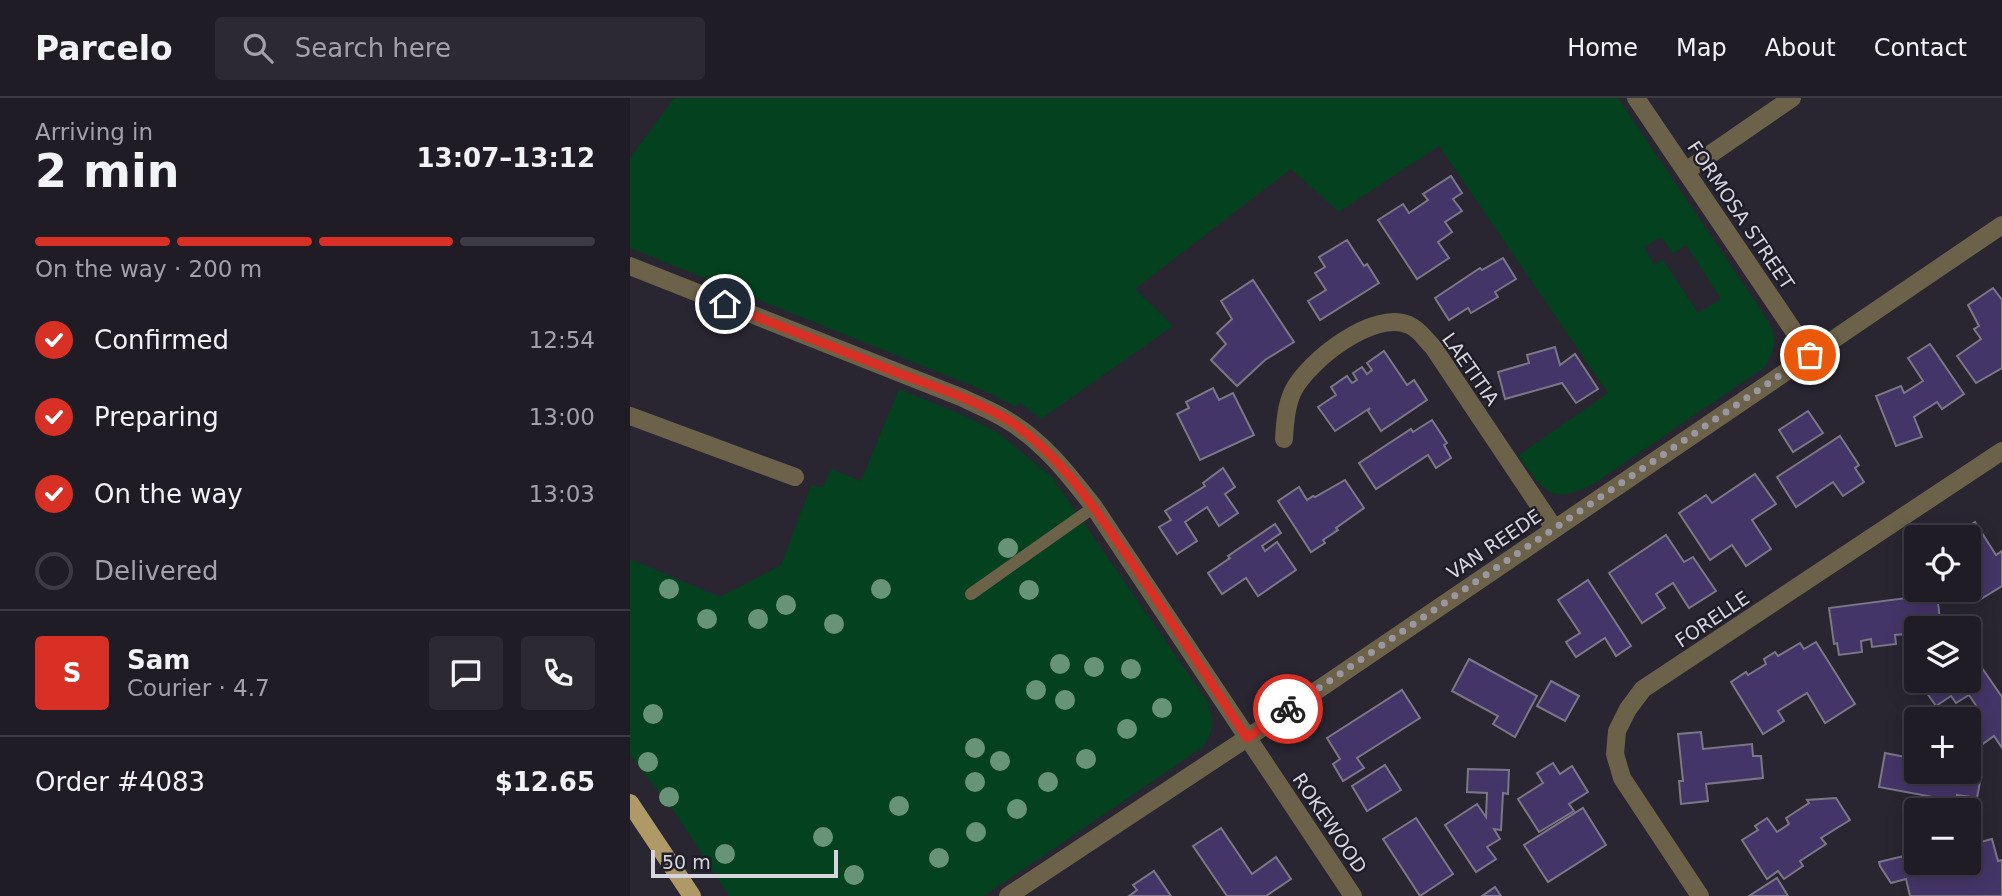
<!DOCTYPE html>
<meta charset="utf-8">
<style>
body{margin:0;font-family:"DejaVu Sans",sans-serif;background:#2c2932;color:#f1f3f6;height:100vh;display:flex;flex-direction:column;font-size:26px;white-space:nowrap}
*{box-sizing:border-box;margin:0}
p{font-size:23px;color:#a1a1a7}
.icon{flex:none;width:38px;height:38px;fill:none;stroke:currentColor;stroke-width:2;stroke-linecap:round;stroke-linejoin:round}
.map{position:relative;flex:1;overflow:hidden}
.details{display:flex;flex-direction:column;background:#1f1c26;width:630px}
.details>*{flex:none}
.fabs{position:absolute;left:1274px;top:427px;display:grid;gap:14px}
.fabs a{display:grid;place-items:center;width:77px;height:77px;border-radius:7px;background:#1f1c26;box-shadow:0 4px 18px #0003,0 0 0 2px #3c3a43;font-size:35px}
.scale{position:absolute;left:21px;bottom:18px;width:187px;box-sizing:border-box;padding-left:7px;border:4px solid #d6d4dc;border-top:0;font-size:19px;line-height:24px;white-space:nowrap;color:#d6d4dc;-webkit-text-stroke:5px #1f1d28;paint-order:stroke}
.pin{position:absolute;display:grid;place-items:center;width:60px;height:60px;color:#fff;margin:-30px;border:4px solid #fff;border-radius:50%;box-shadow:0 2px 7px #0007}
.courier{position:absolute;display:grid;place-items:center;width:70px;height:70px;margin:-35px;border:5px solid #d93025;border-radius:50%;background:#fff;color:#222;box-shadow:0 2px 9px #0007}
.overview em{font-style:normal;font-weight:800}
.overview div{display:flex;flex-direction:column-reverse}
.overview{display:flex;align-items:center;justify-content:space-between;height:119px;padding:0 35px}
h1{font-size:46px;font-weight:800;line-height:52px}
.bar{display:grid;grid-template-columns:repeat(4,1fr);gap:10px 7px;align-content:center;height:84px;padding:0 35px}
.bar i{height:9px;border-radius:5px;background:#3c3a43}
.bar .current{background:#d93025}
.bar p{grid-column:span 4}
.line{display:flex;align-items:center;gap:18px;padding:0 35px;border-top:2px solid #3c3a43}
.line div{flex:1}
.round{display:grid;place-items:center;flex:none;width:74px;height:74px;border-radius:7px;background:#2c2932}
ol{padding:0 35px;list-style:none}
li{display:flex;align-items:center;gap:21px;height:77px}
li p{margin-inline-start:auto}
li .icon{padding:7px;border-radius:50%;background:#d93025;color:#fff;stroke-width:4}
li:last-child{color:#a1a1a7}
li i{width:38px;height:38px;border:4px solid #3c3a43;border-radius:50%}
header{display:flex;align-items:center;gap:42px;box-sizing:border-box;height:98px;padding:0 35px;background:#1f1c26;border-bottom:2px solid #3c3a43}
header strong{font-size:33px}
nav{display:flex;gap:38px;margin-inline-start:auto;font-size:24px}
.search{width:490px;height:63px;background:#2c2932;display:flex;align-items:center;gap:18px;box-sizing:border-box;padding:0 24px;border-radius:7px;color:#a1a1a7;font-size:26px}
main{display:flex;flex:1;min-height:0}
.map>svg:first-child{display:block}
.green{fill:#04411e;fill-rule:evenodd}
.building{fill:#443568;stroke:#7a7786;stroke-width:2}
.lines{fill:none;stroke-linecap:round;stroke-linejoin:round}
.lane{stroke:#6c6149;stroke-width:12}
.street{stroke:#6c6149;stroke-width:18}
.primary{stroke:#af9966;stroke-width:18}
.tree{fill:#679377}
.done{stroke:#9997a0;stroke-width:7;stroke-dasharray:0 12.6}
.route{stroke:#d93025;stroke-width:9}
.labels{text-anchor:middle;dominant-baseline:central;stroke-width:5;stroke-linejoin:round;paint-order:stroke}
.street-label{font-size:19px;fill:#d6d4dc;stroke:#1f1d28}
</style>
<header>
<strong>Parcelo</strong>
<div class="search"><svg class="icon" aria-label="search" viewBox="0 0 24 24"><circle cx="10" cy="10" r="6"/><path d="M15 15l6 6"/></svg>Search here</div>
<nav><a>Home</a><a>Map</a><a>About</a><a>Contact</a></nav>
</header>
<main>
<section class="details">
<div class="overview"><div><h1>2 min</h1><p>Arriving in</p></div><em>13:07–13:12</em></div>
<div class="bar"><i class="current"></i><i class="current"></i><i class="current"></i><i></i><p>On the way · 200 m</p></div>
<ol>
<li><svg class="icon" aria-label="check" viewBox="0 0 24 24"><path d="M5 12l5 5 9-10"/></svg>Confirmed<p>12:54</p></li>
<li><svg class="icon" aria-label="check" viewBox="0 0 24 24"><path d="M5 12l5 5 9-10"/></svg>Preparing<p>13:00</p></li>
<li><svg class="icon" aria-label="check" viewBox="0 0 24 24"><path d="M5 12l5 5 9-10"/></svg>On the way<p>13:03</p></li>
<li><i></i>Delivered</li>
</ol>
<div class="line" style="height:126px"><b class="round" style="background:#d93025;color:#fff">S</b><div><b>Sam</b><p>Courier · 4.7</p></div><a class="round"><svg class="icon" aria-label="chat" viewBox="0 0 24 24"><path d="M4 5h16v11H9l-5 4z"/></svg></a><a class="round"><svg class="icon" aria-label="phone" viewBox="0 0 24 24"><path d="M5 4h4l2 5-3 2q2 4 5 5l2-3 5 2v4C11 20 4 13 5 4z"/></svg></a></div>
<div class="line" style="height:91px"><div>Order #4083</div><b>$12.65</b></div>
</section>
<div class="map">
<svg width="1372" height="798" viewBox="0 0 1372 798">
<rect width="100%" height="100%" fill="#292632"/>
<g class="green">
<path d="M44 0H988L1131 212C1147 237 1149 243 1135 269L968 383C923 409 915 395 888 358L978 295 809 48 709 114 661 71 505 191 543 228 411 321 390 305 386 309 355 293 0 150V60ZM1031 139 1043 156 1056 147 1091 201 1068 215 1033 162 1025 167 1014 149Z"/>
<path d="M269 291 333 317 367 334 422 379 579 606C584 623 583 635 573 649L354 798H99L45 715 0 657V461L90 499 151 467 181 388 193 389 201 371 231 383Z"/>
</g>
<g class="building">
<polygon points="821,78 832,95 823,101 832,113 815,124 822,134 808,144 819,160 787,181 748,122 773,106 779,115 798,102 793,96"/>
<polygon points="717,142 734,168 737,166 749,185 690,222 678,203 696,192 685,175 695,169 689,159"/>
<polygon points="873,160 886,181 865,194 868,199 841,215 838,210 819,222 805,200 850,170 852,172"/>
<polygon points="623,182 664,244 635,262 607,288 581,262 596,246 587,235 602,221 591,203"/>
<polygon points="1363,190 1372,202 1372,270 1346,285 1327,258 1351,241 1344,231 1349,228 1338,207"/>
<polygon points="1300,246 1334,296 1312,311 1307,304 1284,319 1292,339 1266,348 1246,298 1271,288 1274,295 1293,283 1278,260"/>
<polygon points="925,249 930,267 945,256 968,291 946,305 932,285 875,301 868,274 899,265 897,257"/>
<polygon points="754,253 777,287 784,282 797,302 751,333 738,313 740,310 705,333 688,309 706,297 701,289 717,278 722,285 727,282 723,275 732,269 737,276 742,272 737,265"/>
<polygon points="583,290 589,302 603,295 624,337 570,362 547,316 559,310 556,304"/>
<polygon points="1178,313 1193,335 1163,354 1149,332"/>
<polygon points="802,322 817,345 814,347 821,360 806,370 798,357 746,391 729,365 781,331 783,334"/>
<polygon points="1210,338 1229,367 1225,370 1234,384 1213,398 1203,384 1166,409 1147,379"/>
<polygon points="593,370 605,389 595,396 608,415 589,428 577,409 555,424 567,443 547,456 529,429 541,422 535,413 575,388 573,385"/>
<polygon points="1125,376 1146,406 1122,422 1141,451 1116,468 1102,447 1080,462 1049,415 1076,397 1082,405"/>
<polygon points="715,382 734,410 706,430 708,432 693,442 695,445 681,454 648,403 669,389 677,402 683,398 685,399"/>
<polygon points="1345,424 1366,457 1372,453 1372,488 1351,501 1341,485 1339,487 1339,439 1321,439"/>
<polygon points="645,426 651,435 632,448 635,453 647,444 666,472 628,498 616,480 592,496 578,475 600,460 598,458"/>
<polygon points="1036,437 1054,464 1063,459 1086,493 1059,510 1043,485 1026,496 1035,510 1012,525 979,475"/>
<polygon points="958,482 1001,548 986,558 975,540 946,559 936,544 950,535 928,502"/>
<polygon points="1307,496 1311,530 1286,530 1286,535 1265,537 1266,546 1242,549 1241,541 1231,543 1232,554 1209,557 1207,545 1204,546 1199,510"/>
<polygon points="1186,544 1225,606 1195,625 1177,595 1148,613 1154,623 1133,636 1101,584 1116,574 1118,577 1136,566 1134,561 1145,554 1148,558 1170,545 1174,551"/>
<polygon points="1343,557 1372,599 1372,650 1364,638 1340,655 1339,626 1341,624 1338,619 1349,612 1339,597 1326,605 1321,598 1306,608 1294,591 1306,583 1339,583 1339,561"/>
<polygon points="839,561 907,598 885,639 863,626 868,618 822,593"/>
<polygon points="921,583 949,598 935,623 907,608"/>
<polygon points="772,592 790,620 727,660 734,670 713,683 703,666 710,661 697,640"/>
<polygon points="1071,634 1073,651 1122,646 1123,658 1131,658 1133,680 1076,686 1078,703 1051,706 1049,683 1053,683 1048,636"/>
<polygon points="1255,655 1286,661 1286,674 1339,674 1339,670 1352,673 1347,700 1327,697 1324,712 1300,712 1303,699 1249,689"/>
<polygon points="923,665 930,676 942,668 958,694 939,706 944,713 909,734 888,701 913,685 907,675"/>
<polygon points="755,667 771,692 737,713 722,688"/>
<polygon points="838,671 879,672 878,696 873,695 871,732 864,731 870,741 857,749 866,761 846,774 815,727 847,706 856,719 857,695 837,694"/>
<polygon points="1206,700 1220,722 1191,740 1196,746 1170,763 1173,768 1154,781 1148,773 1137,781 1112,742 1128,732 1125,728 1137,720 1147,734 1159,726 1156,720 1179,705 1177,702"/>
<polygon points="953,710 976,747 918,784 894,747"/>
<polygon points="786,720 823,776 790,798 753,741"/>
<polygon points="591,730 622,776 646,759 661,781 636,798 597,798 563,748"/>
<polygon points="1362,741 1368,763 1372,762 1372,798 1280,798 1276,781 1261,785 1250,768 1249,764 1286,755 1286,765 1309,765 1309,767 1339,765 1339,747"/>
<polygon points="524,773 541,798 499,798 507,792 503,787"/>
<polygon points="1147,780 1158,798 1119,798"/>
<polygon points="865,789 871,798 852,798"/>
</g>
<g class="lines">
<polyline class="lane" points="341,496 464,409"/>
<g class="street">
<polyline points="1006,0 1180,257"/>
<polyline points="1056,73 1162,0"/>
<path d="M0 168 333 300C347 307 363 313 377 322 413 343 439 377 464 409L723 798"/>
<polyline points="0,318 165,379"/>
<path d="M654 341C655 325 656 308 663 293 678 263 744 211 779 227 789 231 796 242 803 249L924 430"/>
<polyline points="378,798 617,640 1372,127"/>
<polyline points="1070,798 992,680 985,656 987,633 998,611 1013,591 1372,353"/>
</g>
<polyline class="primary" points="0,705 62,798"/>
</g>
<g class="tree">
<circle cx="378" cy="450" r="10"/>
<circle cx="39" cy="491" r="10"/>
<circle cx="251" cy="491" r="10"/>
<circle cx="399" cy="492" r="10"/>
<circle cx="156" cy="507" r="10"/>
<circle cx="77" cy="521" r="10"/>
<circle cx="128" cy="521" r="10"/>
<circle cx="204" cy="526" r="10"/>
<circle cx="430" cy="566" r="10"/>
<circle cx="464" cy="569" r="10"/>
<circle cx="501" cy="571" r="10"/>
<circle cx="406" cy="592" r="10"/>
<circle cx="435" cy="602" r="10"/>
<circle cx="532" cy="610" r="10"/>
<circle cx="23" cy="616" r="10"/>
<circle cx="497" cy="631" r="10"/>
<circle cx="345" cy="650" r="10"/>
<circle cx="456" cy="661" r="10"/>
<circle cx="370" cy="663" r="10"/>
<circle cx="18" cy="664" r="10"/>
<circle cx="345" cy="684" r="10"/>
<circle cx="418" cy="684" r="10"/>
<circle cx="39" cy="699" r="10"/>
<circle cx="269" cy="708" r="10"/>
<circle cx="387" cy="711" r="10"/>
<circle cx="346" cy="734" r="10"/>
<circle cx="193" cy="739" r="10"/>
<circle cx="95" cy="756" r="10"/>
<circle cx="309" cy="760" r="10"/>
<circle cx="224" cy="777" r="10"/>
</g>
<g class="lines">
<polyline class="done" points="658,611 1180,257"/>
<path class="route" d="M95 206C153 229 210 252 268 275 305 289 346 302 380 323 429 356 462 406 495 454 537 515 577 578 617 640L658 611"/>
</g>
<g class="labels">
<g class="street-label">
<text transform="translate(1111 117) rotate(56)">FORMOSA STREET</text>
<text transform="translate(841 271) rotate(55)">LAETITIA</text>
<text transform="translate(864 446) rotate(-34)">VAN REEDE</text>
<text transform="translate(1082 521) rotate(-34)">FORELLE</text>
<text transform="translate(700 725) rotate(56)">ROKEWOOD</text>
</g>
</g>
</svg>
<div class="fabs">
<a><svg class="icon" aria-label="locate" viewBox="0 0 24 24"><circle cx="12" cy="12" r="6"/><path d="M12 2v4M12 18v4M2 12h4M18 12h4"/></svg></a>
<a><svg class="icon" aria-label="layers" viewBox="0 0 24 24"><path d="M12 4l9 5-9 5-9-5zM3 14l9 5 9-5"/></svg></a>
<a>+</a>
<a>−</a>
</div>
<div class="scale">50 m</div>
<div class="pin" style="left:1180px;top:257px;background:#ea580c"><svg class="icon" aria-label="bag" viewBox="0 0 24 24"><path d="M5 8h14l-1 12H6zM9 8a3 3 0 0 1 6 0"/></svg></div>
<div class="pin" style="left:95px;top:206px;background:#1f2937"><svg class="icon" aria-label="home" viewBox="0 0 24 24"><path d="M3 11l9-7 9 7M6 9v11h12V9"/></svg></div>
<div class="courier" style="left:658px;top:611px"><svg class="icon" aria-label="bike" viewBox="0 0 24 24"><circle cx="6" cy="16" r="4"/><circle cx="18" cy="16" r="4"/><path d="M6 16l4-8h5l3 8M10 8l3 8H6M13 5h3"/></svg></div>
</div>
</main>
